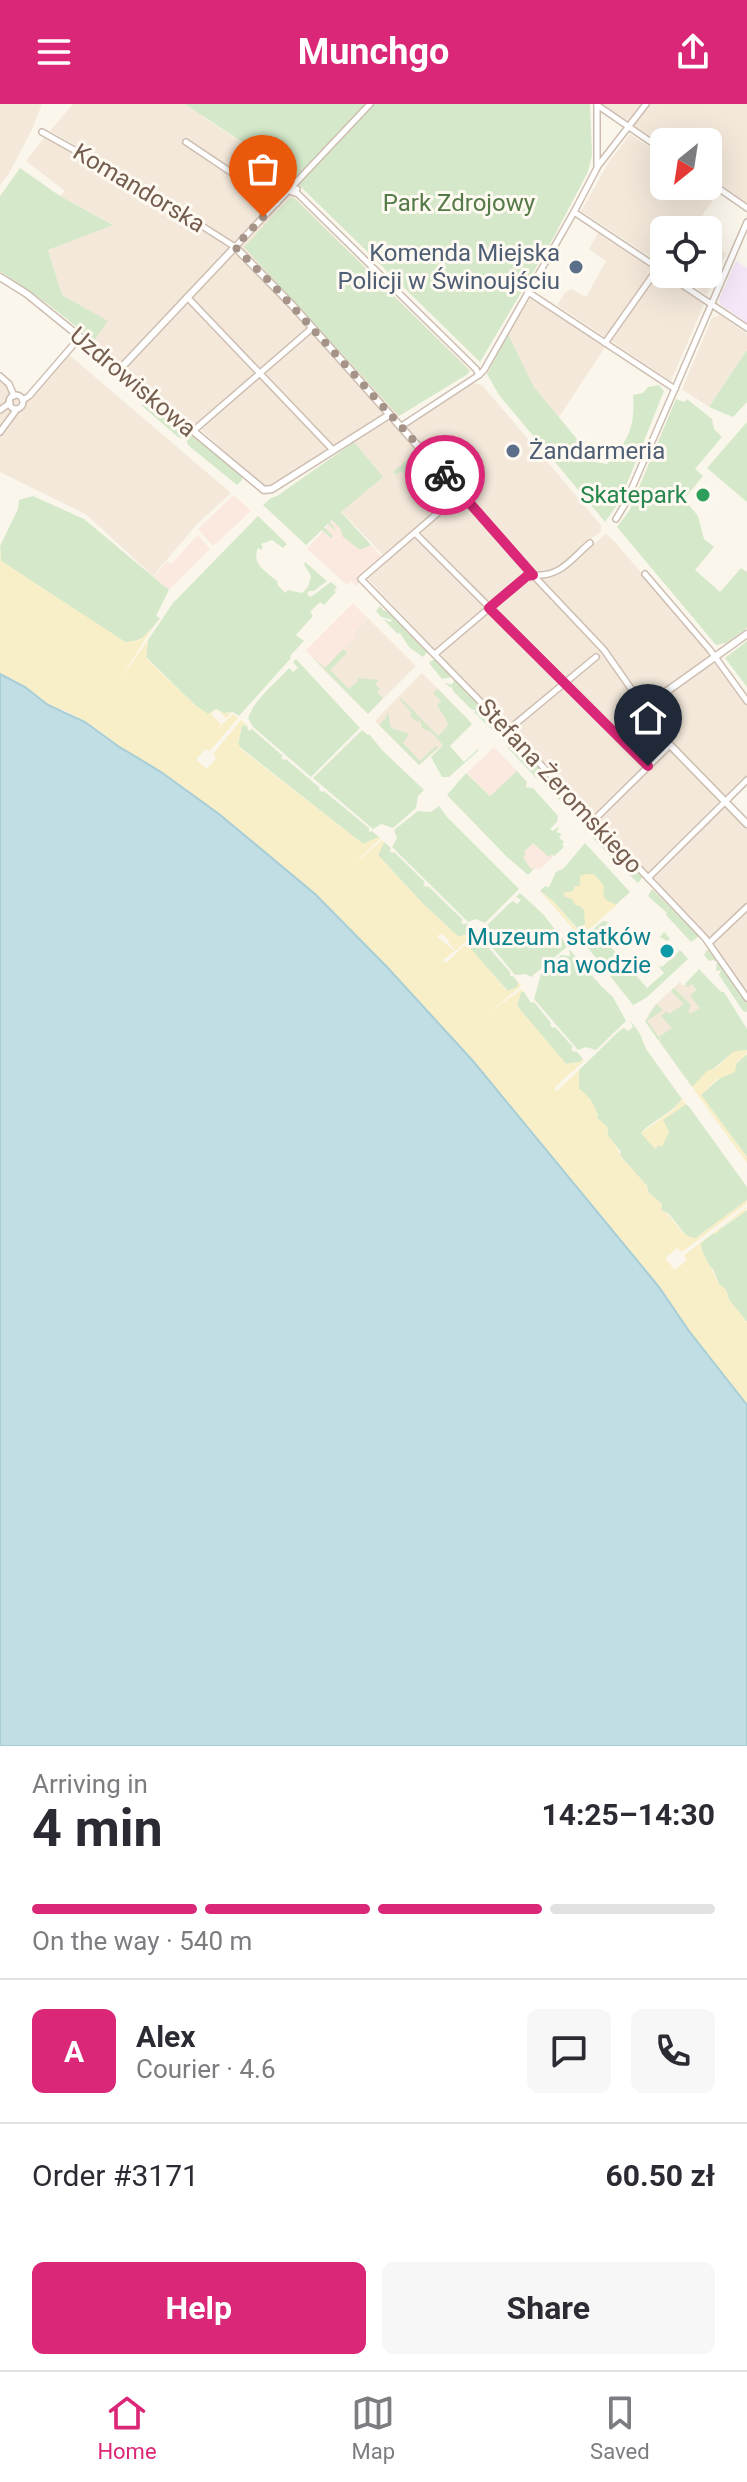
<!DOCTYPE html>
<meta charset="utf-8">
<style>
body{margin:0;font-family:Roboto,sans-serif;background:#f7f7f7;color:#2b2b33;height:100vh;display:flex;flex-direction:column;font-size:30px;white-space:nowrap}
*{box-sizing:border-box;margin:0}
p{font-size:26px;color:#7c7c81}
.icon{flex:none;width:44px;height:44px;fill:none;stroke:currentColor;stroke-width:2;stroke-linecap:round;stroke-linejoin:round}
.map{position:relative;height:1642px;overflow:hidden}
.side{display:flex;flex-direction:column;background:#fff;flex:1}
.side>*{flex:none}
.needle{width:52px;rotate:210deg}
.tools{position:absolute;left:650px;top:24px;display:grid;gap:16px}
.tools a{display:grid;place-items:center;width:72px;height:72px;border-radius:12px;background:#fff;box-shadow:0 8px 32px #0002;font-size:40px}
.pin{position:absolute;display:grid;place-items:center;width:68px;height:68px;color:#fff;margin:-82px -34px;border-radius:50% 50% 50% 0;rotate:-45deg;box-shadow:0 0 8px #0007}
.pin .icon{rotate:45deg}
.courier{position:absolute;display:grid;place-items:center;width:80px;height:80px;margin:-40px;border:6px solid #db2777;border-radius:50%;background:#fff;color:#222;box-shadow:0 2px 10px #0007}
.headline em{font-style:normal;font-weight:700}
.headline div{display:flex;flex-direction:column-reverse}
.headline{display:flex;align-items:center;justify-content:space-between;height:136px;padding:0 32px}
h1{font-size:52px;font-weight:700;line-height:60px}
.bar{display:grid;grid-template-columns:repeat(4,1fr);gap:12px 8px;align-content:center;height:96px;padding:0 32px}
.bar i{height:10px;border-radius:6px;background:#e1e1e2}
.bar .selected{background:#db2777}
.bar p{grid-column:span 4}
.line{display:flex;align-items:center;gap:20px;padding:0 32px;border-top:2px solid #e1e1e2}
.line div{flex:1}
.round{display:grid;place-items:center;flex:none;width:84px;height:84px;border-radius:12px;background:#f7f7f7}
.primary-button{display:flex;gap:16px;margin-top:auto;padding:16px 32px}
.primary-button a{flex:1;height:92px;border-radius:12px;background:#db2777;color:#fff;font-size:32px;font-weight:700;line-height:92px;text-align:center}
.primary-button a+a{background:#f7f7f7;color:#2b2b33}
header{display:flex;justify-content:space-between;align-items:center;height:104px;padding:0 32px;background:#db2777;color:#fff;font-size:36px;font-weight:700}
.dock{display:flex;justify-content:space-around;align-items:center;height:112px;border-top:2px solid #e1e1e2;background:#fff;font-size:22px;color:#7c7c81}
.dock a{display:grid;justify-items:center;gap:4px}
.dock .selected{color:#db2777}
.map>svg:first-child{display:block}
.residential{fill:#f3e8da}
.commercial{fill:#fbe9e0}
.education{fill:#f3e7f8}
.green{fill:#d5e9ca}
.sand{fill:#f8efc8}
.water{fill:#c0dee4;stroke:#a7cdd6;stroke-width:2}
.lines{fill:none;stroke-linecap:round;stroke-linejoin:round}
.minor-casing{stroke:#cdbeb1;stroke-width:8}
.tertiary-casing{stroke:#cdbeb1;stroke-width:9}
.minor{stroke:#fff;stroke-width:5}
.tertiary{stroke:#fff;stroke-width:6}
.done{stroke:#a49386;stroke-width:8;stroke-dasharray:0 14.4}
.route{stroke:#db2777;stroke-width:10}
.service-dot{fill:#5c6f8a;stroke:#fef9f1;stroke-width:3}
.leisure-dot{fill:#2e9e5b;stroke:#fef9f1;stroke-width:3}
.culture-dot{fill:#0f9aa8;stroke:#fef9f1;stroke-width:3}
.labels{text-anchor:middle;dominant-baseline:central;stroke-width:6;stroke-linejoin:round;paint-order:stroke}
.street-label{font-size:24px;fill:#755e4f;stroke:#fef9f1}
.park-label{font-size:24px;fill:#547a48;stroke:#fef9f1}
.service-label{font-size:24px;fill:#4e5e75;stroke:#fef9f1;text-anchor:end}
.leisure-label{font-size:24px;fill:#27864d;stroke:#fef9f1;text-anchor:end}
.culture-label{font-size:24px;fill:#0d838f;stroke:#fef9f1;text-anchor:end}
</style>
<header><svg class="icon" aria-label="menu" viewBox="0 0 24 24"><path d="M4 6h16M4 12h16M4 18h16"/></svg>Munchgo<svg class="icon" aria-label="share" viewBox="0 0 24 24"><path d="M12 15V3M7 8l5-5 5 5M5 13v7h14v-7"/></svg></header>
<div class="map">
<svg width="747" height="1642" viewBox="0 0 747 1642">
<rect width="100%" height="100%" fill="#fbf6eb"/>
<g class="residential">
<polygon points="0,0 42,0 32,25 10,68 0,81"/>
<polygon points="73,0 185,0 202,10 203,13 294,73 282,86 294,93 471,267 396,314 387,305 383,308 381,313 268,384 264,384 208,332 94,237 107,217 62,191 48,146 112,120 60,92 65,87 26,57 44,34 49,33 80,52 84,46 50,27"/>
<polygon points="601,0 747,0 747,100 708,72 708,38 664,38 664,41"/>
<polygon points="630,30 664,53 664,82 707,82 718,89 692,126 664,126 664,162 581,107 609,58"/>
<polygon points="598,129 704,200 671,277 557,201 565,189 571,185 586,193 606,157 589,145"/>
<polygon points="708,142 726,149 707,191 676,170 708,170"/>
<polygon points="530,194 605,243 559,313 534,283 508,230"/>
<polygon points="720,211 747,230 747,246 709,303 682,285 712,214"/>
<polygon points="68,250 231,389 196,421 153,472 87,411 0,368 0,278 8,279 28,297"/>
<polygon points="472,279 482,281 601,421 601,427 553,467 535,468 406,326 408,321"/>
<polygon points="388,317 397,323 456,388 454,392 384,452 341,407 382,373 354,338"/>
<polygon points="461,395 467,399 526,466 524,472 490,500 426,437 421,427"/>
<polygon points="606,430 615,438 709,549 707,555 645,599 641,598 614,555 596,534 536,473 554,473"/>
<polygon points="415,433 485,503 435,545 368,475 374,467"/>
<polygon points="531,473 574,516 592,538 602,545 666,639 665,643 651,656 648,658 645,656 571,578 595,551 565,576 494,506 500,498"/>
<polygon points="490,508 560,579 511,621 505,619 441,551 444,546"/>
<polygon points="368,514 416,562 368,610 324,566 355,533 353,530"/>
<polygon points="713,558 747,601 747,673 725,693 680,648 650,609 650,602 709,560"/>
<polygon points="422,569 470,617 419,661 375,617"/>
<polygon points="565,582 567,582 645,662 593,712 515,628 516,622"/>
<polygon points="668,646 672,646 719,698 648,769 598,716"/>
<polygon points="723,703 728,704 747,723 747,800 709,835 652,773"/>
<polygon points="747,806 747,890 714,840"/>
<polygon points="681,877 681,881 693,881 701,904 659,937 645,917 654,902"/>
</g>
<g class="commercial">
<polygon points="234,391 251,407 213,442 198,425"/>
<polygon points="340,408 382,453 358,474 360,478 356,482 351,477 347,481 307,445"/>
<polygon points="198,431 210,445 169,486 154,473 167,457 171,460"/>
<polygon points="353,499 368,514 353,529 356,533 324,566 306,546"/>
<polygon points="494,643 517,667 490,692 467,669"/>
<polygon points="533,739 548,752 552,750 554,752 540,765 531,765 523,753 523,748"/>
</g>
<polygon class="education" points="736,157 747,164 747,219 721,201 719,196"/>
<g class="green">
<polygon points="185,0 590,0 592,51 588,68 550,140 480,258 300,82 294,73"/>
<polygon points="20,64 60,92 113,121 48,146 62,191 108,217 94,237 48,200 0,167 0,92"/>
<polygon points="290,94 294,94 469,266 468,270 399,312 244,143"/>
<path d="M508 230 534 283 596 358 607 360C629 336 635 323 633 291L643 289 648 283 659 281 664 287 620 397 605 418 499 291 487 270Z"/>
<polygon points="747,246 747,298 733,313 709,303"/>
<polygon points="676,295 684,298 687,295 712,315 714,325 722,333 695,365 703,372 684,395 698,412 704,435 714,443 695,466 720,488 741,464 747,468 747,524 726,539 716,541 617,423 629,407"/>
<polygon points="146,297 156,299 242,372 242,376 237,381 188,341 186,335 178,333 141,301"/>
<polygon points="747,318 747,398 707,364"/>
<polygon points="354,338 383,373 341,408 371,441 360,446 343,433 340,424 332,416 330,418 337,428 328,420 324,423 333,432 331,434 322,426 306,441 263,401 271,394 277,392"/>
<polygon points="414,350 421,358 419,360 415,356 411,360 426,374 415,383 402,367 396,371 393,368"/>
<path d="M33 392 84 415 169 486 156 512 160 514C150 527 143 539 125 538L1 457 0 442 18 405 19 396Z"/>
<path d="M258 412 287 440 283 444 272 436 261 440 263 443 261 446 258 444C251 461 267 468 278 478L277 480 285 489 288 486 302 489 308 483 311 472 304 460 305 458 327 477 314 487H309L307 490 310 493C312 493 326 481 331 478L337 483 334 487 336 488 324 501 320 498 310 508 313 512 296 531 304 537 290 552 291 554 239 612 233 608 224 609 216 605 208 610 196 602 146 553 148 536 173 499Z"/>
<polygon points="380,502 383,506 391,509 428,547 423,553 409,543 400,529 398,530 383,515 391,518 392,516 381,513 376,507"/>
<polygon points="747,537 747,583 725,554"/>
<polygon points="343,545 347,549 330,566 349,585 358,577 358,574 379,576 375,580 380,585 377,588 383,594 368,610 312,553 325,564"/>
<path d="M296 555 360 624 311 673 253 623 248 614C255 594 275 580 289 564L293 568 298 564 293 558Z"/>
<polygon points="433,556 436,556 501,622 496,628 488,622 484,611 486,620 474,608 476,606 472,606 453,587 452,582 451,584 444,578 452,581 454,576 453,573 442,575 429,559"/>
<polygon points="438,585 472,620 450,642 464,658 478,645 479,646 449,673 442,673 431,653 443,641 431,628 422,624 420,616 417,618 410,612 412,609 400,596 401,594 438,632 446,624 448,619 437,601 441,597 433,589"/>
<polygon points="388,608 391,624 409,630 403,639 420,657 436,642 438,644 419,661 379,621 386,614"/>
<polygon points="242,621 248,622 247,624 249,627 252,625 283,652 281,654 284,656 286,655 320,684 319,686 322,688 324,687 369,724 369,728 372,727 379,733 363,740 241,644 238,640"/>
<polygon points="362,626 368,631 369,630 383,647 424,686 418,692 416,704 393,724 381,720 373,725 313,674"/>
<polygon points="513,635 589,715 585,722 540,676 557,685 551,677 535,669 537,675 508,644 508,640"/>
<polygon points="517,667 527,678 526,683 533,684 558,712 557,718 550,725 553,727 558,723 559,724 556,728 562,730 559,733 564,738 562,740 564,743 554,752 552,750 549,753 533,739 524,748 526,750 523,753 531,765 535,764 528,771 507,753 447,691 466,669 490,692"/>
<polygon points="439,702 447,713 519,785 485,819 476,815 468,818 392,743 397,734 394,726 418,707 431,708"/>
<polygon points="598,725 643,773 638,779 613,755 615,752 610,752 592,733 592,730"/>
<polygon points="384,738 391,744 390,747 392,749 394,748 425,778 423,780 426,783 428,782 463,816 461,818 464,821 466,819 474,827 473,828 459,833 423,800 378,751"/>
<polygon points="585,739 630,788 590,824 585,820 578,825 553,797 540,787 545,782 549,783 556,768 564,764"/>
<polygon points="652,785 699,832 691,838 666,811 667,809 648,792"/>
<polygon points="520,789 543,810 568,842 531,873 526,870 515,871 487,837 490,829 487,821 510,799 513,797 517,800 521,796 516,793"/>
<polygon points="603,817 608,818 606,822 611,843 647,884 664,869 658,862 662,863 680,846 670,835 667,837 660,833 664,828 688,855 646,894 633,901 581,835"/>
<polygon points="478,831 486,844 488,843 510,868 510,872 513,872 518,878 518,883 508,887 470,845"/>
<polygon points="569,845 601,882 613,893 626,917 596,946 586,943 578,946 534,895 541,870 561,851 570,852"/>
<polygon points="711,845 747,898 747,908 743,907 719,871 721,866 716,867 717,858 713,856 709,857 704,851 707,846"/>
<path d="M699 865 721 888H724L747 925V946L733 948 692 983 659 937 662 934 658 936 645 917C650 912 651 905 657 900L663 906 647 917 659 933 672 924 661 912 666 907 669 910 684 900 671 887 674 884 691 901 688 907 690 910 700 904 690 892 696 886 692 880 688 883 685 880Z"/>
<polygon points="521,887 524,888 531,899 534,898 551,919 550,921 553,924 555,923 573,943 571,945 574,948 576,947 583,955 580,958 566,960 517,902"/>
<path d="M630 916 640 930 646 945 682 995C669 1012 654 1015 641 1029L645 1033 664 1036 669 1028 663 1016 686 1000 690 1004 747 1083V1096L696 1134H688L669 1110 661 1106 662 1100 648 1088 647 1082 623 1055 620 1050 621 1048 608 1032 607 1023 597 1014 598 1011 590 995 579 985V966L618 928 624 924 628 927 633 923Z"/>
<polygon points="747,950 747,1053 701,991"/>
<path d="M747 1106V1218L729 1196 726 1186 719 1180 713 1165 707 1162 702 1151 701 1139C716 1126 732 1118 747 1106Z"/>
</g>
<g class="sand">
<path d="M0 442 1 457 125 538 140 536 153 523 120 575 148 536 146 554 196 602 208 610 216 605 224 609H231L226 614 217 605 211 610 221 620 216 626 233 610 238 614 210 647 205 645 196 656 207 665 216 655 213 650 241 616 248 622 242 621 238 639 241 645 363 740 379 733 380 735 351 763 382 736 384 738 378 751 423 800 459 833 474 827 475 828 456 847 448 838 449 836 441 829 437 833 455 847 443 856 446 859 477 830 471 845 507 887 517 883 518 878 521 882 489 909 522 885 524 888H521L517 902 566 960 580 958 583 955 584 957 554 984 557 987 579 966V985C588 991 598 1004 597 1014L607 1023 608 1032C615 1040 618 1045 621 1053L647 1082 648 1088 662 1100 661 1106C676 1114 679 1133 696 1134L747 1096 746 1100 686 1145 681 1148 677 1144 665 1154 675 1166 687 1156 684 1152 688 1148 747 1103 744 1109 724 1121 716 1130 713 1129 701 1139V1145L719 1180 726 1186 729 1196 747 1218V1301L689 1227 659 1183 473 957 387 863 315 790 219 710 161 668 118 642 100 627 68 608 48 601 25 583 0 570Z"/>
<path d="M580 770 582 772 586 770H594L604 782C602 795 605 796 617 801L580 833 540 787 553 797 576 824 580 825 585 820 584 806 580 802 575 801 573 796 564 792 563 789 573 787 575 782H580Z"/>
<polygon points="747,946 745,953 737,957 735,968 716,976 701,991 747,1053 747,1059 692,983 707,967 717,963 733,948"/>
<polygon points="682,995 686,1000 663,1016 669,1028 662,1043 659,1041 655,1045 641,1029 673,1006"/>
</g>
<polygon class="water" points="0,570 25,583 48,601 85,618 118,642 161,668 219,710 315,790 387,863 473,957 659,1183 689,1227 747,1301 747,1642 0,1642"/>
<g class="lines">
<defs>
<g id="minor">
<polyline points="597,1 664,47"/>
<polyline points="42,28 144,85 235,143 370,0"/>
<polyline points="186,38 277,99"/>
<polyline points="598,62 646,0"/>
<polyline points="708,77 747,104"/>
<polygon points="292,83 297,85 295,89 290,87"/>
<polyline points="296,88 476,265 479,271"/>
<polyline points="574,108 664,168"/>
<polyline points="666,170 747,224"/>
<polyline points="528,188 675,285"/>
<polyline points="187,193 333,346"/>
<polyline points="605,239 658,164"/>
<polyline points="0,272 9,280 14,292"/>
<circle cx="16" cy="298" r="7"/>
<polyline points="23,296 29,292 80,233"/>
<polyline points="0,306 10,299"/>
<polyline points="400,323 479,271 484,266 574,108 597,64 597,0"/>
<polyline points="193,327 311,225"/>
<polyline points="0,328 17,305"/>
<polyline points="461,389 361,475 508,626 705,834 747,894"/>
<polyline points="616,415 625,400 747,118"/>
<polyline points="415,429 648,662"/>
<polyline points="645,470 710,546 747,597"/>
<polyline points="533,471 604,546 639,596 647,604"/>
<path d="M534 471C561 473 571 455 590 439"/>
<polyline points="435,550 527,472 533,471"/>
<polyline points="508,626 596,553"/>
<polyline points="594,716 670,641"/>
<polyline points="648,774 747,676"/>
<polyline points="709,839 747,803"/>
</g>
<g id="tertiary">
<polyline points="0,173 27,190 96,246 264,386 272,385 389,311"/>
<polyline points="120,265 235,143 292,201 533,471"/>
<polyline points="747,530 649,600 647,604 670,641 747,720"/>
</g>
</defs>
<use href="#minor" class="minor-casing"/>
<use href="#tertiary" class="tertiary-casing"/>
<use href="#minor" class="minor"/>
<use href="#tertiary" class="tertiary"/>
</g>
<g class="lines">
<polyline class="done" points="263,113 235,143 273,181 445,371"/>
<polyline class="route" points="445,371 533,471 527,472 489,504 648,662"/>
</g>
<g class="service-dot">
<circle cx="576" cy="163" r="8"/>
<circle cx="513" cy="347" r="8"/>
</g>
<circle class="leisure-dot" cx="703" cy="391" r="8"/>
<circle class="culture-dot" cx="667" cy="847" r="8"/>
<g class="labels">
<g class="street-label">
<text transform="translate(139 84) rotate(31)">Komandorska</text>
<text transform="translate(133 278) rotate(40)">Uzdrowiskowa</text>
<text transform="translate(560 682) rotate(47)">Stefana Żeromskiego</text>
</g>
<g class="park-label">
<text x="459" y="99">Park Zdrojowy</text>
</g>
<g class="service-label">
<text x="560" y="149">Komenda Miejska<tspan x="560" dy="28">Policji w Świnoujściu</tspan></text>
<text x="529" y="347" text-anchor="start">Żandarmeria</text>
</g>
<g class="leisure-label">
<text x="687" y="391">Skatepark</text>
</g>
<g class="culture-label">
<text x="651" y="833">Muzeum statków<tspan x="651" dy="28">na wodzie</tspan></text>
</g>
</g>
</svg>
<div class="tools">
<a><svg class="needle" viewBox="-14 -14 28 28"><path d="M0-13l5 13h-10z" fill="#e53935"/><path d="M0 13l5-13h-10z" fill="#7c7c81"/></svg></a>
<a><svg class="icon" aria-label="locate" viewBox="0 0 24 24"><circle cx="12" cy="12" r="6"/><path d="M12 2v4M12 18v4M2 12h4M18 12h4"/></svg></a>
</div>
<div class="pin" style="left:263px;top:113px;background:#ea580c"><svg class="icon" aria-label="bag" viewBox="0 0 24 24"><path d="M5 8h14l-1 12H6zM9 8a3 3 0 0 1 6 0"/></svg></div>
<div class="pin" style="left:648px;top:662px;background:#1f2937"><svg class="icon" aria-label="home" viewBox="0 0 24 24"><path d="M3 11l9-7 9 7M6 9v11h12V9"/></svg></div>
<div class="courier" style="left:445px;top:371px"><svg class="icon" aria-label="bike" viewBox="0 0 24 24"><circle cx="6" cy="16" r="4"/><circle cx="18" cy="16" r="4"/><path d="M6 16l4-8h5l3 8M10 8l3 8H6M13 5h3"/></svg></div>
</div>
<section class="side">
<div class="headline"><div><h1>4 min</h1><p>Arriving in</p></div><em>14:25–14:30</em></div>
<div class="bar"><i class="selected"></i><i class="selected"></i><i class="selected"></i><i></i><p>On the way · 540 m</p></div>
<div class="line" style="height:144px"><b class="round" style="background:#db2777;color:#fff">A</b><div><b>Alex</b><p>Courier · 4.6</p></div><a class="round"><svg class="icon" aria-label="chat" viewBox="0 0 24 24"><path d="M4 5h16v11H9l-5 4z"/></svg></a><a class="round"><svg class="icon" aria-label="phone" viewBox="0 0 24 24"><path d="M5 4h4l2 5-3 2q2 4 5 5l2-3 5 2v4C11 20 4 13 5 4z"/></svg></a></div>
<div class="line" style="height:104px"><div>Order #3171</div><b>60.50 zł</b></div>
<div class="primary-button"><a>Help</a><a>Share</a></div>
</section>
<nav class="dock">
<a class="selected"><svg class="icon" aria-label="home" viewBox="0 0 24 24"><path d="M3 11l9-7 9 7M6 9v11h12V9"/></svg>Home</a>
<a><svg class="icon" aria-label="map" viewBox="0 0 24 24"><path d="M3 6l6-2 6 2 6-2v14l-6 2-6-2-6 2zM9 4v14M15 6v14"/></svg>Map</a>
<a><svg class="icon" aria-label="saved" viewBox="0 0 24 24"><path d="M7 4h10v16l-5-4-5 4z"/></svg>Saved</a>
</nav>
